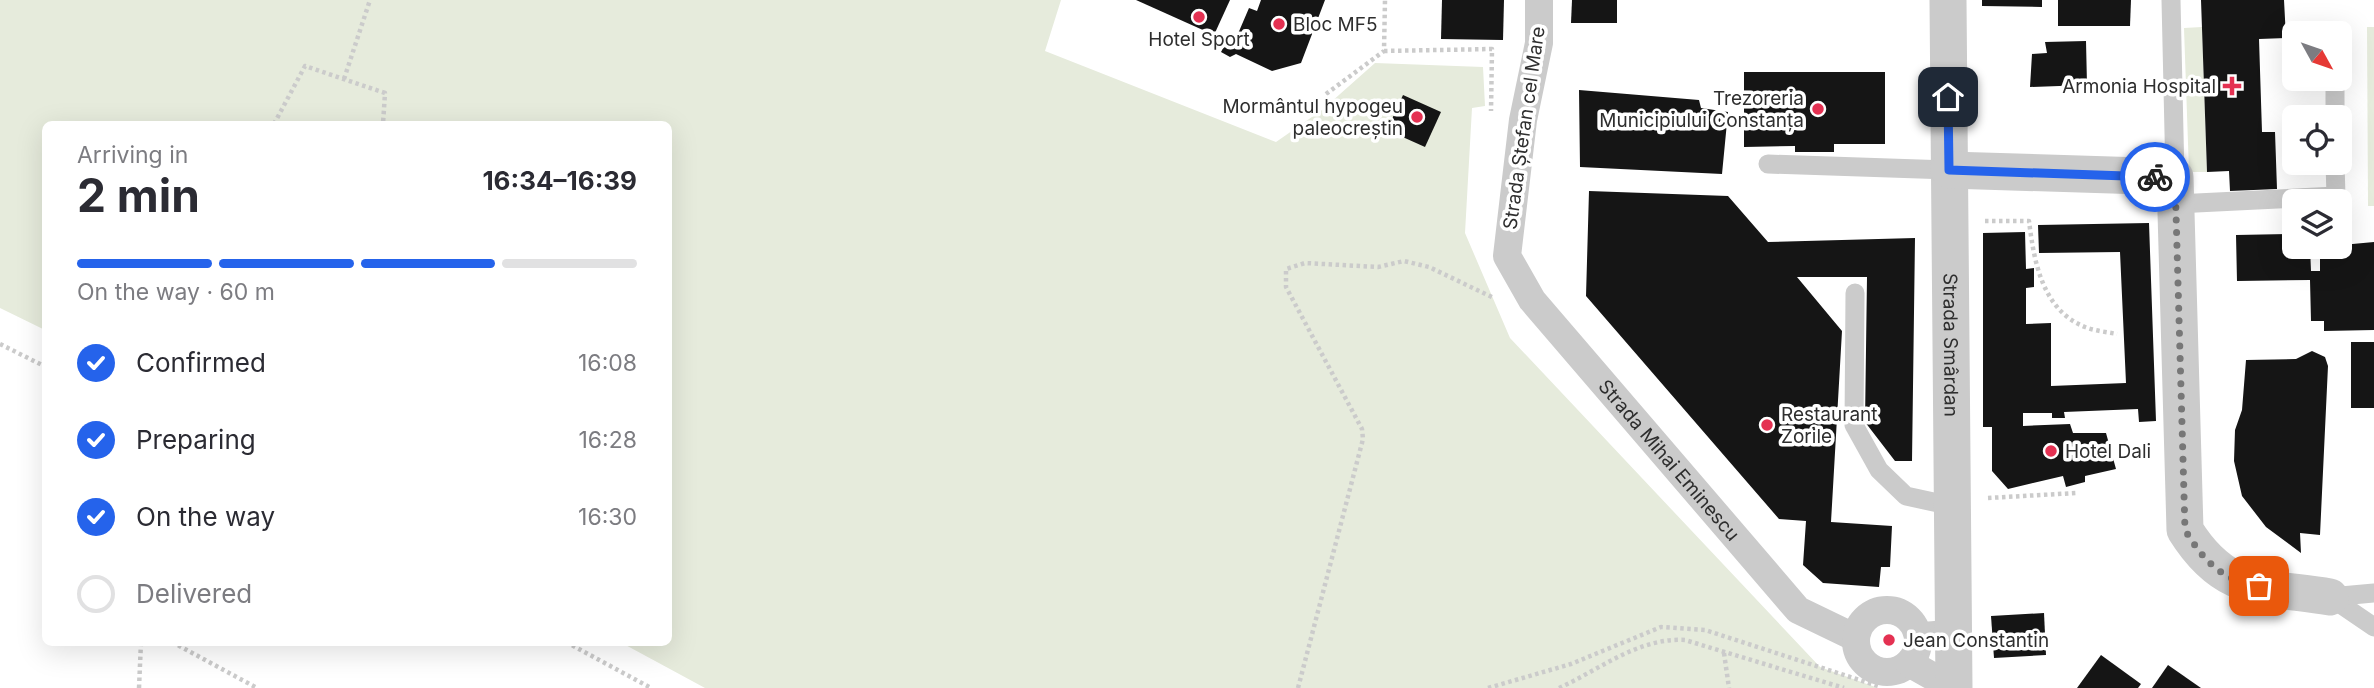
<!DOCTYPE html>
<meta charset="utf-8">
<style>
body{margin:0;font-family:Inter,sans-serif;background:#f2f2f3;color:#2b2b33;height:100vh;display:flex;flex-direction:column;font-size:26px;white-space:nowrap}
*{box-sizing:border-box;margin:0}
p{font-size:23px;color:#7c7c81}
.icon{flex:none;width:38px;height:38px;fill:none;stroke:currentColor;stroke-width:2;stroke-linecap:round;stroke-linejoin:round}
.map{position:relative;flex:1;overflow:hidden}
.details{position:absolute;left:42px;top:121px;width:630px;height:525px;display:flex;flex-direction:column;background:#fff;border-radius:10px;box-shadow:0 7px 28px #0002}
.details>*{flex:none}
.needle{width:46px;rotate:130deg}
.fabs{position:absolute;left:2282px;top:21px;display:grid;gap:14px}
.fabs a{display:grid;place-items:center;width:70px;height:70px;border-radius:10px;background:#fff;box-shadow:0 7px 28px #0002;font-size:35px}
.pin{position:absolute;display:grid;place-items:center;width:60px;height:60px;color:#fff;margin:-30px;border-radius:14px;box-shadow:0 4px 10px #0006}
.courier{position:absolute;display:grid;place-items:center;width:70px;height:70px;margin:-35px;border:5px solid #2563eb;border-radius:50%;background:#fff;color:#222;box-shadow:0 2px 9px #0007}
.head em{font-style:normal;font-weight:700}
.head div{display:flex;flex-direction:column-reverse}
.head{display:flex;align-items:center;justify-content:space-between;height:119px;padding:0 35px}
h1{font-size:46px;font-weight:700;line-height:52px}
.bar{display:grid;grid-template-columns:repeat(4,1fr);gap:10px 7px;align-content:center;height:84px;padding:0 35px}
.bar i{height:9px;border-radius:5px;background:#e1e1e2}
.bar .current{background:#2563eb}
.bar p{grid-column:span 4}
ol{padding:0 35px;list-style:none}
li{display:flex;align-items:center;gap:21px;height:77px}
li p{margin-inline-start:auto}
li .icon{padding:7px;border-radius:50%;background:#2563eb;color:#fff;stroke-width:4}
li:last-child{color:#7c7c81}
li i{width:38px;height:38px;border:4px solid #e1e1e2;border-radius:50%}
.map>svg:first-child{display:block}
.green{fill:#e6ebdc}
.building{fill:#151515}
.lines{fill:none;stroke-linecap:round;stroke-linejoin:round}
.path{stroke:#cbcbcb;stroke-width:4.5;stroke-dasharray:3.5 3.5;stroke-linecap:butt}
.service{stroke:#cbcbcb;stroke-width:19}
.pedestrian{stroke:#cbcbcb;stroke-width:28}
.minor{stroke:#cbcbcb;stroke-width:37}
.done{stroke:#777;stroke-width:7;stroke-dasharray:0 12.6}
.route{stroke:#2563eb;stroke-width:9}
.poi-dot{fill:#e43152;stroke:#fff;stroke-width:2.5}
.labels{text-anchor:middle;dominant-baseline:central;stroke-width:7;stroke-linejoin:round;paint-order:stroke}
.poi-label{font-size:19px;fill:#2e2e2e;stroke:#fff;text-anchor:start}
.street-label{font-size:19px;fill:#2e2e2e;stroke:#fff}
</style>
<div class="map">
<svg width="2374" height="688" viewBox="0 0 2374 688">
<rect width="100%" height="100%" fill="#fff"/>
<g class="green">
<polygon points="0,0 1061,0 1045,51 1276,142 1322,110 1375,63 1483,67 1485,106 1472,108 1465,233 1510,338 1820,667 1878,688 705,688 620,642 668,642 668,124 46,124 45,330 0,308"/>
<polygon points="2202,27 2207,172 2189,172 2184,28"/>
<polygon points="2367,27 2374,27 2374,206 2368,206"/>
</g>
<g class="building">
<polygon points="1136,0 1230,0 1214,35"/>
<polygon points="1261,0 1325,0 1301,63 1272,71 1236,54 1230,57 1221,52 1229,37 1237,36 1249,8 1257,11"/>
<polygon points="1442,0 1504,0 1503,40 1441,39"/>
<polygon points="1572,0 1617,0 1617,23 1571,23"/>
<polygon points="1982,0 2042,0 2042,7 1982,6"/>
<polygon points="2058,0 2131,0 2130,26 2058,26"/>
<polygon points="2201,0 2284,0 2286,38 2259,39 2262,132 2275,132 2277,189 2230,191 2229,171 2207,172"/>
<polygon points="2086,41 2087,85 2030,87 2032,54 2047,53 2045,42"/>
<polygon points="1744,72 1885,72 1885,144 1834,144 1834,152 1795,152 1795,146 1744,147"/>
<polygon points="1579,90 1699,100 1701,108 1728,112 1722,174 1580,167"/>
<polygon points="1403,95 1441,112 1425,147 1387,130"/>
<polygon points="1589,191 1728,196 1768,242 1915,238 1912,461 1895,461 1865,422 1867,277 1797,277 1842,331 1831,522 1892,526 1890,567 1881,567 1879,587 1823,583 1803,565 1806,521 1779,519 1586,296"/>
<polygon points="2149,223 2156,421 2139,422 2138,409 2064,412 2065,418 2052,418 2052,413 2023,413 2023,426 2070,424 2073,433 2106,433 2116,469 2085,476 2085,482 2066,487 2063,476 2008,489 1992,471 1992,427 1983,427 1983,233 2025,232 2026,269 2034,268 2034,287 2026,288 2026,324 2051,323 2051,386 2126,383 2120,252 2039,253 2038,225"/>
<polygon points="2294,234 2294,247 2310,247 2311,271 2320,271 2320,247 2374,242 2374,330 2324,331 2324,321 2311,321 2310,280 2237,281 2236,235"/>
<rect x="2351" y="342" width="23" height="66"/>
<polygon points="2312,351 2325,357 2328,366 2320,535 2300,533 2301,553 2266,527 2242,496 2234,461 2235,430 2242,410 2246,360 2296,359"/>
<polygon points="2044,613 2046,655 1994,658 1991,616"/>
<polygon points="2101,655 2141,684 2138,688 2077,688"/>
<polygon points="2168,665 2201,688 2152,688"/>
</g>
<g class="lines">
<g class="path">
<polyline points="1384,51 1492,49 1491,111"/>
<polyline points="344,79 370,0"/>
<polyline points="1326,94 1384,51 1385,0"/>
<polyline points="274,124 305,66 385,93 383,124"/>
<path d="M1985 221H2029C2034 261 2042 310 2085 327 2095 331 2107 332 2117 334"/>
<polyline points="0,344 46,367"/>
<polyline points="1988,498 2076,493"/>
<polyline points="172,642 257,688"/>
<polyline points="566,642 651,688"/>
<polyline points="1724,653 1729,688"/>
<polyline points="139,688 141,642"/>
<polyline points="1298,688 1363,439 1362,429 1286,287 1286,269 1305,263 1378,267 1404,261 1429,267 1494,298"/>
<polyline points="1488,688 1571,664 1661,627 1705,630 1878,686 1882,677"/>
<path d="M1559 688C1599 670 1639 637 1685 640L1844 688"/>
</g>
<g class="service">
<polyline points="2171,0 2175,177"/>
<polyline points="2335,79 2335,117"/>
<polyline points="1768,164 1949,170"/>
<polyline points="2176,204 2336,196 2335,163"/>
<polyline points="1855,293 1854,425 1879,470 1906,496 1952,506"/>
<polyline points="2330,597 2374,627"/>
<polyline points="2330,597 2374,593"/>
<polyline points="1917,632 1953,629"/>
</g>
<g class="pedestrian">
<path id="s1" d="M1539 0V43L1523 120 1507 256 1532 300 1798 610 1856 638"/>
<circle cx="1887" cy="641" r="31"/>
<polyline points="1909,663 1953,688"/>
</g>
<g class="minor">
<path id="s2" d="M1948 0 1954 688"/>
<path d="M1949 170 2175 177 2185 530C2225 594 2262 586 2330 597"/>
</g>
</g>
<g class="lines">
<path class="done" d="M2155 177H2175L2185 530C2204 561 2221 580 2259 586"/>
<polyline class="route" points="1948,97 1949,170 2155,177"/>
</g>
<g class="poi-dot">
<circle cx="1199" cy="17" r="7"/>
<circle cx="1279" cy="24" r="7"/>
<path d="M2228.5 75.5h7v7h7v7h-7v7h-7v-7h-7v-7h7z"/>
<circle cx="1818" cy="109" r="7"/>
<circle cx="1417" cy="117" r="7"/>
<circle cx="1767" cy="425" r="7"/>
<circle cx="2051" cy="451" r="7"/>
<circle cx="1889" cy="640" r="7"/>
</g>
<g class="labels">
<g class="poi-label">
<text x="1293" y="24">Bloc MF5</text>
<text x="1199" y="39" text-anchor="middle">Hotel Sport</text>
<text x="2216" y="86" text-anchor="end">Armonia Hospital</text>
<text x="1804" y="98" text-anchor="end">Trezoreria<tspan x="1804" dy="22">Municipiului Constanța</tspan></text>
<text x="1403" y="106" text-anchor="end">Mormântul hypogeu<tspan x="1403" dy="22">paleocreștin</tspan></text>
<text x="1781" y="414">Restaurant<tspan x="1781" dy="22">Zorile</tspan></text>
<text x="2065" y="451">Hotel Dali</text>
<text x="1903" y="640">Jean Constantin</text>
</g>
<g class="street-label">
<text transform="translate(1524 128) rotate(-82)">Strada Ștefan cel Mare</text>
<text stroke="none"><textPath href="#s2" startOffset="345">Strada Smârdan</textPath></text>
<text stroke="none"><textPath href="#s1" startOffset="520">Strada Mihai Eminescu</textPath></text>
</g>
</g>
</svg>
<div class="fabs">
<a><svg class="needle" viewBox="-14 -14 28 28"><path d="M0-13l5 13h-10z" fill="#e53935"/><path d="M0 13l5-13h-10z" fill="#7c7c81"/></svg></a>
<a><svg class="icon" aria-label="locate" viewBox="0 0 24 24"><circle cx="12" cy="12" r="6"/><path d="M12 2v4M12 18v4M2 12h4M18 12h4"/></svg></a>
<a><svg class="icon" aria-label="layers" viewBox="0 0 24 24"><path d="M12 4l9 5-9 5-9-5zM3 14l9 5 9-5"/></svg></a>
</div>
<div class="pin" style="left:2259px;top:586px;background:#ea580c"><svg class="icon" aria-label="bag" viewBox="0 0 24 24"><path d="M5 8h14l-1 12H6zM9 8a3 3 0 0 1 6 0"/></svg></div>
<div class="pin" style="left:1948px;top:97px;background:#1f2937"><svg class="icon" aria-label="home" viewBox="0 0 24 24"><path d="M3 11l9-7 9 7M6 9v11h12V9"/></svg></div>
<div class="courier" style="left:2155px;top:177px"><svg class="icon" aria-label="bike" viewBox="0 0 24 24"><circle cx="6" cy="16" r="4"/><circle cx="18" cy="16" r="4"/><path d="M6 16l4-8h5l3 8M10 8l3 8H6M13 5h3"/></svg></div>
<section class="details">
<div class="head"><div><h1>2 min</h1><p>Arriving in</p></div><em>16:34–16:39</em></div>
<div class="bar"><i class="current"></i><i class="current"></i><i class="current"></i><i></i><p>On the way · 60 m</p></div>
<ol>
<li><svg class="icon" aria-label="check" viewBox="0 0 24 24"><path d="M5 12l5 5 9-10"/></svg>Confirmed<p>16:08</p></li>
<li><svg class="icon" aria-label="check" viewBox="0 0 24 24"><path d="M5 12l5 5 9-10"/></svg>Preparing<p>16:28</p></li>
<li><svg class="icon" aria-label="check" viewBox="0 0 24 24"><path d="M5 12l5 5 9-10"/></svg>On the way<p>16:30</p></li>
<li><i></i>Delivered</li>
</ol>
</section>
</div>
